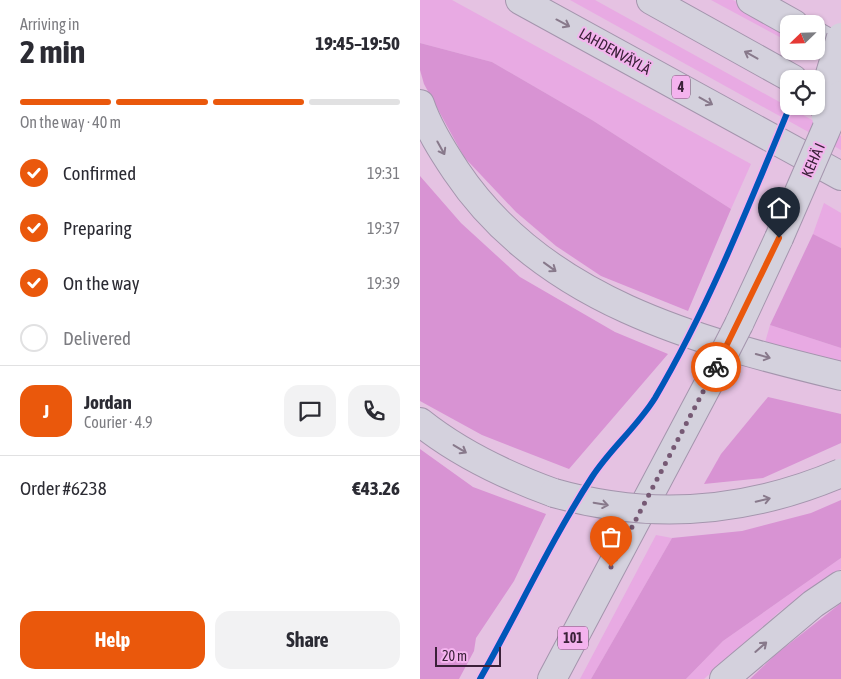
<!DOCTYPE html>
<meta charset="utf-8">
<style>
body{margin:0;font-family:"Asap Condensed",sans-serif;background:#f2f2f3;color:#2b2b33;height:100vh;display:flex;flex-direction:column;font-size:19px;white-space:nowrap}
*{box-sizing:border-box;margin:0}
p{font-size:16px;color:#7c7c81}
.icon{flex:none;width:28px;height:28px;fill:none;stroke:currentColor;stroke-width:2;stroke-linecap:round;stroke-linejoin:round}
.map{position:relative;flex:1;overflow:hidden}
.details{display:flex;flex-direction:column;background:#fff;width:420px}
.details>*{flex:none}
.needle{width:32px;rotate:247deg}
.fabs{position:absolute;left:360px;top:15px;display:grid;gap:10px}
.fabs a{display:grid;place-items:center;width:45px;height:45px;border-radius:10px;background:#fff;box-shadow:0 1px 4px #0004;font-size:25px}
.scale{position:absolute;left:15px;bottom:12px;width:66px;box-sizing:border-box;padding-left:5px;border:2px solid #3b2139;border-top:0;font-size:14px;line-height:18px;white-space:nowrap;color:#3b2139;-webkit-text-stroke:4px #f4b3ee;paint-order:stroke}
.pin{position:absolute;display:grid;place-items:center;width:42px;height:42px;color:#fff;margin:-51px -21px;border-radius:50% 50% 50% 0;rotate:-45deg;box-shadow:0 0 5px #0007}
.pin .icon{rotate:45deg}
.courier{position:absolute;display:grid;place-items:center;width:50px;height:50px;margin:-25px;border:4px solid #ea580c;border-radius:50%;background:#fff;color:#222;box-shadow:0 1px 6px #0007}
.head em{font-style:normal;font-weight:700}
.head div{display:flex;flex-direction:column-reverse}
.head{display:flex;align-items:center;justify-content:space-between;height:85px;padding:0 20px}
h1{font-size:32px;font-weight:700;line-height:38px}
.bar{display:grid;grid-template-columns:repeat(4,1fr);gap:8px 5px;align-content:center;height:60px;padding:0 20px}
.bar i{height:6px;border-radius:4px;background:#e1e1e2}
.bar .on{background:#ea580c}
.bar p{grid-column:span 4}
.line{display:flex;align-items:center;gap:12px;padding:0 20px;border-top:1px solid #e1e1e2}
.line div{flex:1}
.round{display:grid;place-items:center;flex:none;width:52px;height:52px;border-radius:15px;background:#f2f2f3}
ol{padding:0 20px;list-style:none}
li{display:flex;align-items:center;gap:15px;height:55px}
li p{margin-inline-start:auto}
li .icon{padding:5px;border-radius:50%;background:#ea580c;color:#fff;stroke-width:4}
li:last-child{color:#7c7c81}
li i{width:28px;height:28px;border:2px solid #e1e1e2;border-radius:50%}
.primary-button{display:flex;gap:10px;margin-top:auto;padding:10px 20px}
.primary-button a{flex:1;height:58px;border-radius:15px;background:#ea580c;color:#fff;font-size:20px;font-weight:700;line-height:58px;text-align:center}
.primary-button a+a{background:#f2f2f3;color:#2b2b33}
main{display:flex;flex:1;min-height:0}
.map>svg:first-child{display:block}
.green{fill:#e8aae3}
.forest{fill:#d893d3}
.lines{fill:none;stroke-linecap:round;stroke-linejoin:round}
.highway-casing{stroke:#a495ad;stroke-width:30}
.highway{stroke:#d4d1dd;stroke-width:28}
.highway-bridge-casing{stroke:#a495ad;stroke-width:30;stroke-linecap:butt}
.highway-bridge{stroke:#d4d1dd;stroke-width:28}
.cycleway-casing{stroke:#f4b3ee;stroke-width:9}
.cycleway{stroke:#0057b8;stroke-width:6}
.oneway{stroke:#88798b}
.done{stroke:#765974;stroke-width:5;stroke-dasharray:0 9}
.route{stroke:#ea580c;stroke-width:6}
.labels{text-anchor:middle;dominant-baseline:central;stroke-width:4;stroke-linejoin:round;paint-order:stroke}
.shield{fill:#f4b3ee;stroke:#724d6f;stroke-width:1}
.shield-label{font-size:14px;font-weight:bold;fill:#3b2139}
.street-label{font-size:15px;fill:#3b2139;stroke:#f4b3ee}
</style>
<main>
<section class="details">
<div class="head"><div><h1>2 min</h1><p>Arriving in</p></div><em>19:45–19:50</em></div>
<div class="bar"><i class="on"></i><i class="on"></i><i class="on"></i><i></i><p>On the way · 40 m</p></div>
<ol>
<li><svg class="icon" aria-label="check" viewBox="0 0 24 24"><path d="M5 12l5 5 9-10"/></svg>Confirmed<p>19:31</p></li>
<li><svg class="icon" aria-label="check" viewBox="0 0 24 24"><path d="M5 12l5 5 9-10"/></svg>Preparing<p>19:37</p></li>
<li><svg class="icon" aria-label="check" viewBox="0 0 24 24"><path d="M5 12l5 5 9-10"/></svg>On the way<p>19:39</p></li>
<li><i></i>Delivered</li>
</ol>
<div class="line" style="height:90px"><b class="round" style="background:#ea580c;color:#fff">J</b><div><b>Jordan</b><p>Courier · 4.9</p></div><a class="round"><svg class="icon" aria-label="chat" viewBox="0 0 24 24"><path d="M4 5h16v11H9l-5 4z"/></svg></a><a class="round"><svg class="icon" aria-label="phone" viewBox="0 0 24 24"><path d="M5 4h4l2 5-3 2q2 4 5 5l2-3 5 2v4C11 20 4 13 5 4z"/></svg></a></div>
<div class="line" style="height:65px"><div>Order #6238</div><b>€43.26</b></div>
<div class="primary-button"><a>Help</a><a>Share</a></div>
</section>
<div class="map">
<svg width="421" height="679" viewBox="0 0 421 679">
<rect width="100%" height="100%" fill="#e5c2e2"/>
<g class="green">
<polygon points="0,0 32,0 331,164 311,209 172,120 72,62 0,43"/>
<polygon points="150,0 175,0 421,136 421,150"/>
<polygon points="291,0 313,0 369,31 369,42"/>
<polygon points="404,203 421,213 421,248 393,234"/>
<polygon points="350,325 421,348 421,366 344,346"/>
<polygon points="236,535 252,538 171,679 160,679"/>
<polygon points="421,558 421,569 359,612 284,679 266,679 303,641"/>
</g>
<g class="forest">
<polygon points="0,43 72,62 172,120 311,209 268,311 181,276 136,246 96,212 44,157 4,84 0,70"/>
<polygon points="0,176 41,223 100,277 195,332 248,354 149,469 62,435 0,401"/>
<polygon points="393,234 421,248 421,348 350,325"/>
<polygon points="348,397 421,414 421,443 343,478 284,484 301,454"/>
<polygon points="0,449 53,487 126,514 94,581 56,638 54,651 39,679 0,679"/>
<polygon points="421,500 421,558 303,641 266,679 171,679 252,538 322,531 391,513"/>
<polygon points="421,603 421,679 330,679 355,655"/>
</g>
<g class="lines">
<defs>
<g id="highway">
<polyline points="100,0 421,176"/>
<polyline points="231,0 373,79"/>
<polyline points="331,0 374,24"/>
<polyline points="396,36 421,50"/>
<path d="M0 104C8 128 22 150 36 171 123 301 277 341 421 376"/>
<polyline points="319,324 359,238"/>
<path d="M0 422C40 454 87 476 134 493"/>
<polyline points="132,679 291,379"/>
<polyline points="304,679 393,604 421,585"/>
</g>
</defs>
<use href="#highway" class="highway-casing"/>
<use href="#highway" class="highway"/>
<defs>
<g id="highway-bridge">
<polyline points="406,117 410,74 421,37"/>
<polyline points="359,238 421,95"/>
<polyline points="291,379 319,324"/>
<path d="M134 493C232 521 327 513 421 473"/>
</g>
</defs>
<use href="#highway-bridge" class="highway-bridge-casing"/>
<use href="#highway-bridge" class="highway-bridge"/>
<defs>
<path id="cycleway" d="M60 679C98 612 130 542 172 477 190 449 217 427 235 398 289 306 329 205 370 106"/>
</defs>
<use href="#cycleway" class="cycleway-casing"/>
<use href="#cycleway" class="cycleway"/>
</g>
<defs><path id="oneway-shaft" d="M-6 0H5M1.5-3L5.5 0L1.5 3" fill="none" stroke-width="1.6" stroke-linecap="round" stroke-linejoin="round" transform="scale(1.25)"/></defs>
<g class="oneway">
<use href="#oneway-shaft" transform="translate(143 23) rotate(28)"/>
<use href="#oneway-shaft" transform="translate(331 55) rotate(-151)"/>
<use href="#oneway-shaft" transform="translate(286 101) rotate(29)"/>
<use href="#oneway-shaft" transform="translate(21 148) rotate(61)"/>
<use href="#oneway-shaft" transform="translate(130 267) rotate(36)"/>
<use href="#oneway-shaft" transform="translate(343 356) rotate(16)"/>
<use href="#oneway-shaft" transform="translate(40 449) rotate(31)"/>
<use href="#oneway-shaft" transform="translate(343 500) rotate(-14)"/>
<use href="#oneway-shaft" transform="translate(181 504) rotate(10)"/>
<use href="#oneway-shaft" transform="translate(341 647) rotate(-41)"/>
</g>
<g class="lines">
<polyline class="done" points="191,567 296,367"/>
<polyline class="route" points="296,367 359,238"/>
</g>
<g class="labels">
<g class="shield">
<rect x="252" y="75.5" width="18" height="23" rx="4"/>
<rect x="138" y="626.5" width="30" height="23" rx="4"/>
</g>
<g class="shield-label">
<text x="261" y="87">4</text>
<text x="153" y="638">101</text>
</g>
<g class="street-label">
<text transform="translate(195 51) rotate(29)">LAHDENVÄYLÄ</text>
<text transform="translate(393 160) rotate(-66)">KEHÄ I</text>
</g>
</g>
</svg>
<div class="fabs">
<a><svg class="needle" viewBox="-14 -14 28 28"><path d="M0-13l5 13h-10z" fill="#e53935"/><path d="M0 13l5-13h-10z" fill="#7c7c81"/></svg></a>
<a><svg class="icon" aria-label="locate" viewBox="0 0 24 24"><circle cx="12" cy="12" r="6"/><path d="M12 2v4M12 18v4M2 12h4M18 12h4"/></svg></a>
</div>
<div class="scale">20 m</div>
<div class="pin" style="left:191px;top:567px;background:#ea580c"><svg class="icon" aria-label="bag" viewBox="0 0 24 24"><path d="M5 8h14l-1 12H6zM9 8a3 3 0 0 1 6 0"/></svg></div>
<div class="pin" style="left:359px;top:238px;background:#1f2937"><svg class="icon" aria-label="home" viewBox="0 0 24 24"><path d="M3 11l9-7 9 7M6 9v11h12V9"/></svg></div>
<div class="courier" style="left:296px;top:367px"><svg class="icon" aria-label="bike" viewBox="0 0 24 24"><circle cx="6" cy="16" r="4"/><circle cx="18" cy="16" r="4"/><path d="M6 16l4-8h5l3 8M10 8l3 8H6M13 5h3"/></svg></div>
</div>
</main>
